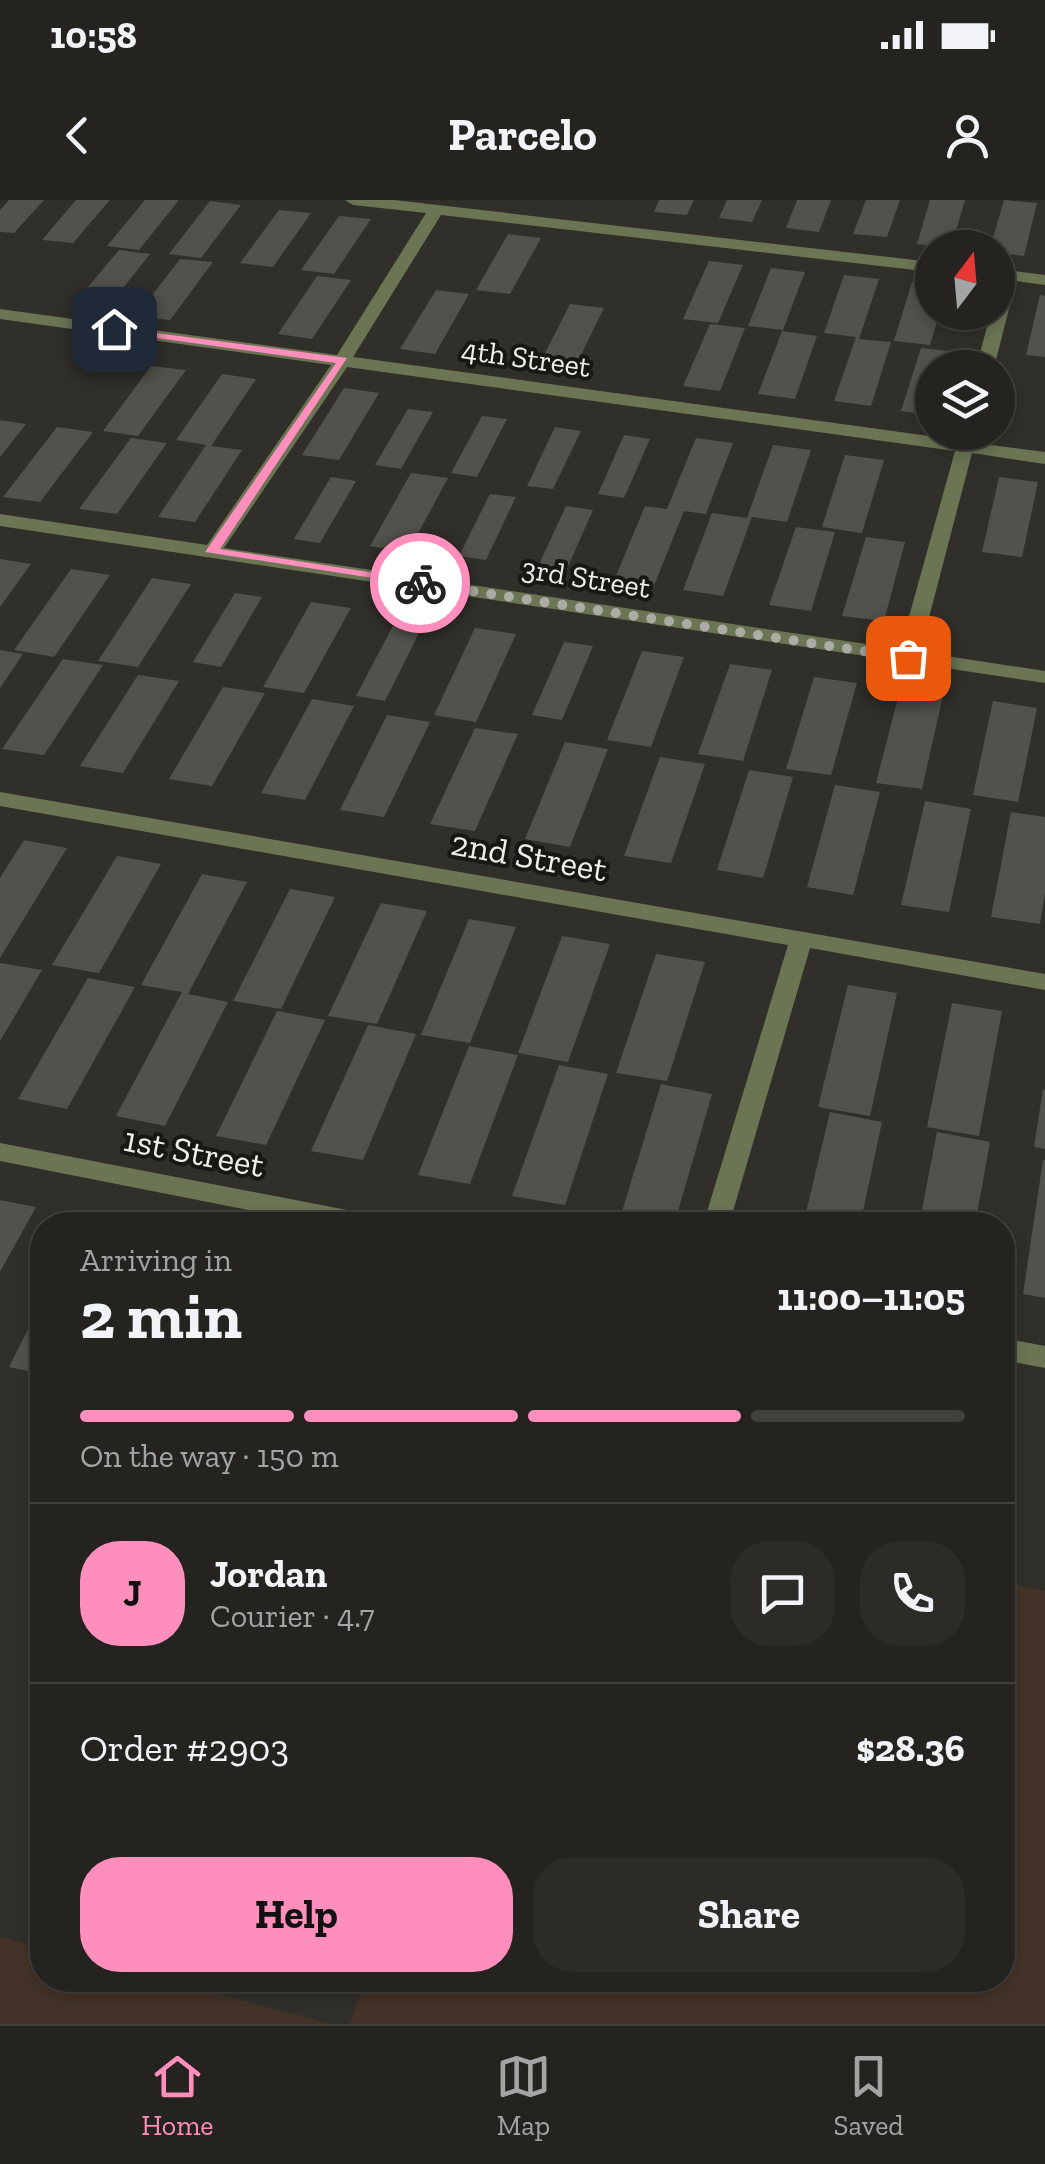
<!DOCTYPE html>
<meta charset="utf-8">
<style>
body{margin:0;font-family:"Zilla Slab",serif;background:#2d2b28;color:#f1f3f6;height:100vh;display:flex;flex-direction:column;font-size:38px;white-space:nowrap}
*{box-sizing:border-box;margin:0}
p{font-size:32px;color:#a3a4a4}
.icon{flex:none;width:55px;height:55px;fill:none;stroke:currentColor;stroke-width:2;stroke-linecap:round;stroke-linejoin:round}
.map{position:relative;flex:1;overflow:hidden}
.panel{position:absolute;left:30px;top:1012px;width:985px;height:780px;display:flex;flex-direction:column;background:#25231f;border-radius:40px;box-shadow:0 5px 15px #0003,0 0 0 2px #42403d}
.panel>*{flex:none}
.needle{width:65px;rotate:16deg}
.buttons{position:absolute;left:915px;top:30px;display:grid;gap:20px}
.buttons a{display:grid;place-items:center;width:100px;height:100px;border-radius:50%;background:#25231f;box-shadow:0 5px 15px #0003,0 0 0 2px #42403d;font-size:50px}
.pin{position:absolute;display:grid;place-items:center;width:85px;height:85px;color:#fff;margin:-42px;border-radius:20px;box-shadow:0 5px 15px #0006}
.courier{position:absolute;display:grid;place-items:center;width:100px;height:100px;margin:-50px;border:8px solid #fe8ebb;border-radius:50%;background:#fff;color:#222;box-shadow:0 2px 12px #0007}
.overview em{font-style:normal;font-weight:700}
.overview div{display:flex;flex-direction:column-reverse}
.overview{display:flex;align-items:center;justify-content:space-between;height:170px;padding:0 50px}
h1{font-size:65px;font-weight:700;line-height:75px}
.bar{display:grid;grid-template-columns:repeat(4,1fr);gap:15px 10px;align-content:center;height:120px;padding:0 50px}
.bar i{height:12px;border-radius:8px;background:#42403d}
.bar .on{background:#fe8ebb}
.bar p{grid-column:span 4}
.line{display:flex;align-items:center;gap:25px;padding:0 50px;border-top:2px solid #42403d}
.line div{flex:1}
.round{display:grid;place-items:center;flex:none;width:105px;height:105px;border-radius:40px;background:#2d2b28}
.button{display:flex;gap:20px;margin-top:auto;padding:20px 50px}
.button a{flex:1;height:115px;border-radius:40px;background:#fe8ebb;color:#111;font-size:40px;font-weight:700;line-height:115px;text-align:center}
.button a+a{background:#2d2b28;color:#f1f3f6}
.status{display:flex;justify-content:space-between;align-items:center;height:70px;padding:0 50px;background:#25231f;direction:ltr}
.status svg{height:28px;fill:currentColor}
header{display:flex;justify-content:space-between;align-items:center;height:130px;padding:0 50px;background:#25231f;font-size:45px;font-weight:700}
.tabs{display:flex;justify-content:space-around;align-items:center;height:140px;border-top:2px solid #42403d;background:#25231f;font-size:28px;color:#a3a4a4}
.tabs a{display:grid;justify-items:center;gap:5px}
.tabs .on{color:#fe8ebb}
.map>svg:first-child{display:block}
.education{fill:#433328}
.building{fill:#53514b}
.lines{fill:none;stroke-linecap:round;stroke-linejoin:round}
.service{fill:#6b7554;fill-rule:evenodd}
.route{fill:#fe8ebb}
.done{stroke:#acaba6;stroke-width:10;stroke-dasharray:0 18}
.labels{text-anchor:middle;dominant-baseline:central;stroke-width:8;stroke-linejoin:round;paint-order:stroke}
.far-street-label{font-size:30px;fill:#efeeea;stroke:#181714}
.street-label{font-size:35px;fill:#efeeea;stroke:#181714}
</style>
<div class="status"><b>10:58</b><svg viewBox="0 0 49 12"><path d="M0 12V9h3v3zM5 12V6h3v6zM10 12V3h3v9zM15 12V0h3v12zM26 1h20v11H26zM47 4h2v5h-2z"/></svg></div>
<header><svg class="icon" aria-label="back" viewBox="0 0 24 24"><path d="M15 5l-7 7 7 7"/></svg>Parcelo<svg class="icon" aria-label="person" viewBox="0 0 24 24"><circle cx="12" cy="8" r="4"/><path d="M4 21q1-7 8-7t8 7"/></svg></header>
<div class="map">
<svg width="1045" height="1824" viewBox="0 0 1045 1824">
<rect width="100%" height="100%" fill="#312f29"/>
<g class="education">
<polygon points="1003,1382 1045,1391 1045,1824 350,1824 365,1780 1002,1780"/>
<polygon points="0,1737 42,1748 42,1780 163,1780 331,1824 0,1824"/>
</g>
<g class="building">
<polygon points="9,0 44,0 14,33 0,32 0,10"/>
<polygon points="76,0 110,0 73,43 42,40"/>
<polygon points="145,0 179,0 139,50 107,46"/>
<polygon points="659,0 694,0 687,15 654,12"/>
<polygon points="727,0 762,0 752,22 719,18"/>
<polygon points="797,0 831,0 819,32 786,28"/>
<polygon points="866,0 900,0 887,37 853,34"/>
<polygon points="930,0 965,0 951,48 917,44"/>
<polygon points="1004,0 1037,3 1024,56 998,53 998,48 990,48"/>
<polygon points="210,1 241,5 201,58 169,54"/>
<polygon points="279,10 311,13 273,67 240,63"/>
<polygon points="339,16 371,19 334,74 301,70"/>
<polygon points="508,34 541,38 510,94 476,90"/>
<polygon points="119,50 150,54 105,111 72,106"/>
<polygon points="180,59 213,62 170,120 136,116"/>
<polygon points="709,61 743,65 718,123 683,119"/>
<polygon points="771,68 805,72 783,130 748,126"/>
<polygon points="844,75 879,79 859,139 891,142 871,206 834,201 856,137 824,133"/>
<polygon points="317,76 351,80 312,139 278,134"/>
<polygon points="912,82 932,85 932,112 940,112 930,145 894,141"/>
<polygon points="436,90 469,94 435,154 400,149"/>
<polygon points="1040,95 1045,96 1045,157 1026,155"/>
<polygon points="570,104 604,108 574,169 539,165"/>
<polygon points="710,124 745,128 720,191 683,186"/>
<polygon points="782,131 817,136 795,199 758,194"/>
<polygon points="921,148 957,152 953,168 932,168 932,215 901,211"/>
<polygon points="151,166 186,170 138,236 103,231"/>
<polygon points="222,174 256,179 211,246 242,250 195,322 158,317 206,245 176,240"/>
<polygon points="344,188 379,193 339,260 302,255"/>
<polygon points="408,209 433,212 401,269 375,265"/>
<polygon points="482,216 507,219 477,277 451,273"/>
<polygon points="0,220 26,224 0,257"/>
<polygon points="57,227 93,232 40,302 3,297"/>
<polygon points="555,227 581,231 553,289 527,286"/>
<polygon points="624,235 650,239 624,298 598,294"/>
<polygon points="131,238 167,243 117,314 79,309"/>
<polygon points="696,238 733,243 706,314 684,311 653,388 613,383 645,306 667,309"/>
<polygon points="773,245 811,250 787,322 752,317 723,396 683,390 712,313 747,318"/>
<polygon points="845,255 884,260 862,333 822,327"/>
<polygon points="411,273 448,278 408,352 370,346"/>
<polygon points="331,277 356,281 320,343 294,339"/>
<polygon points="999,277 1038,282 1022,357 982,352"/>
<polygon points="490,294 516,297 486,360 459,356"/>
<polygon points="566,306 593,310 565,373 537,369"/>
<polygon points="796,327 835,332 811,411 769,405"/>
<polygon points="866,337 905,342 884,421 842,416"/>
<polygon points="0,359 31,364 0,407"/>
<polygon points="71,369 110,375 54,457 14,450"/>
<polygon points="152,378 191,384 138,467 98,461"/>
<polygon points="235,393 262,397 221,467 193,462"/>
<polygon points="311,402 351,408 304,493 263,487"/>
<polygon points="394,424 421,429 385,501 356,496"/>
<polygon points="475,428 516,434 476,522 434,515"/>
<polygon points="564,442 593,446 562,520 532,515"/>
<polygon points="0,450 23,454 0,488"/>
<polygon points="642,451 684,457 651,547 607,540"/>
<polygon points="63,459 103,465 44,555 2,549"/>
<polygon points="730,464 772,470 743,561 698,554"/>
<polygon points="138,475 179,481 123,573 80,566"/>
<polygon points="814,477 857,483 831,575 786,569"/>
<polygon points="223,487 265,493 212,586 169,579"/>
<polygon points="900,490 943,496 922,589 876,583"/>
<polygon points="312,499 354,506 305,600 261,593"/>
<polygon points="993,501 1037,508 1018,602 973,595"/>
<polygon points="387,515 430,522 384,617 340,610"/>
<polygon points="475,528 518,534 475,631 430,624"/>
<polygon points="565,542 608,549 570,647 525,639"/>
<polygon points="660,557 705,564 671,663 624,656"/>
<polygon points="749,570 793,577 763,678 717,670"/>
<polygon points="835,585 880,592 853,695 807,687"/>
<polygon points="925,601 971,609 949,712 901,705"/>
<polygon points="1011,612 1045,617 1045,693 1040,724 991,717"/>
<polygon points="24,640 67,648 0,758 0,678"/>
<polygon points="117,656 161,664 99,773 52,765"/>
<polygon points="202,674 247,682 188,794 228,802 165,926 116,916 182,792 141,785"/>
<polygon points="290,689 335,697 281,809 233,801"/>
<polygon points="381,703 427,711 377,824 328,816"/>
<polygon points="469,719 516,727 470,843 421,835"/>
<polygon points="562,736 610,744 568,862 518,853"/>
<polygon points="656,754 705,762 667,881 616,873"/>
<polygon points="0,763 42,770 0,841"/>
<polygon points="88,778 135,787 67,909 18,899"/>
<polygon points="848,785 897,793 870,916 818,907"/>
<polygon points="952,803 1002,811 979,936 927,927"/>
<polygon points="277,811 325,820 266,945 216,936"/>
<polygon points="368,825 416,834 363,960 311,951"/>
<polygon points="469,846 518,855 470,984 418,975"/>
<polygon points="559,865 608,874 565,1005 512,996"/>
<polygon points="661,884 712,894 674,1025 620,1018"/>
<polygon points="1043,889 1045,890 1045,949 1034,947"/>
<polygon points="830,912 882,922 860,1025 803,1025"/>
<polygon points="937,932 990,942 975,1025 919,1025"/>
<polygon points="1043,960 1045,960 1045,1098 1023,1094"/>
<polygon points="0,1000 36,1007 0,1072"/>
<polygon points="42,1102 42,1174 9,1167"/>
</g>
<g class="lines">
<g class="service">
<path d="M345 0H394L932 62V72L441 15 353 157 958 240 960 232H978L975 243 1045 252V264L972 253 920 452 1045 471V483L0 326V314L207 345 331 165 0 119V109L337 155 426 13 353 5ZM347 167 955 251 900 449 224 348Z"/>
<polygon points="998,69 1045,75 1045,85 1016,81 994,168 976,168 991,112 998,112"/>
<polygon points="0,592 1045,774 1045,790 810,748 729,1025 703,1025 788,745 0,606"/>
<polygon points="0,943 373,1015 382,1018 386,1025 324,1025 0,961"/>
<polygon points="1002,1138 1045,1146 1045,1168 1002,1160"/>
</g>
</g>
<polygon class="route" points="110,127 347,158 220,349 420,380 424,381 424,386 205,352 336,163 114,132"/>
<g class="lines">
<polyline class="done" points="420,383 908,458"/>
</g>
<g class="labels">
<g class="far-street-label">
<text transform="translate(526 158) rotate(8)">4th Street</text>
<text transform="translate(586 378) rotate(9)">3rd Street</text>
</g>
<g class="street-label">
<text transform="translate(529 656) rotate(10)">2nd Street</text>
<text transform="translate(194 952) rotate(11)">1st Street</text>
</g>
</g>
</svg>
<div class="buttons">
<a><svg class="needle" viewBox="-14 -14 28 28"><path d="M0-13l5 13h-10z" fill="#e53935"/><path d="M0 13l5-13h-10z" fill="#a3a4a4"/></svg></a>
<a><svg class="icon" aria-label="layers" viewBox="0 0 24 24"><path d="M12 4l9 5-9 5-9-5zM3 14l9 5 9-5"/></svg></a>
</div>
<div class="pin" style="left:908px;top:458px;background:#ea580c"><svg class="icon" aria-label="bag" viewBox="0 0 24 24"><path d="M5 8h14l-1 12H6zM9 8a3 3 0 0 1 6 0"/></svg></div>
<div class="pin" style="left:114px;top:129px;background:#1f2937"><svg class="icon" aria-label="home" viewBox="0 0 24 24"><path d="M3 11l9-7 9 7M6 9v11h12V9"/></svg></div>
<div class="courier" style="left:420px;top:383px"><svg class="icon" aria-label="bike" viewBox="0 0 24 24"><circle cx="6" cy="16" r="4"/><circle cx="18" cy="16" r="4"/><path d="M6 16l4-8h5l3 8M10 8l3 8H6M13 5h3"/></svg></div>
<section class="panel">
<div class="overview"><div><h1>2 min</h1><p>Arriving in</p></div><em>11:00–11:05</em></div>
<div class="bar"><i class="on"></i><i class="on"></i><i class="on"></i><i></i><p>On the way · 150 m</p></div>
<div class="line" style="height:180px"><b class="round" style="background:#fe8ebb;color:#111">J</b><div><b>Jordan</b><p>Courier · 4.7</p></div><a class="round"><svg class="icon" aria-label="chat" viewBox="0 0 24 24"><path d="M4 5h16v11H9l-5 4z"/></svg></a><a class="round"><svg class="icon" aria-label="phone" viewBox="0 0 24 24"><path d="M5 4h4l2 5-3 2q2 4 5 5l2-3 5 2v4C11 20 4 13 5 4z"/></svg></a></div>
<div class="line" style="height:130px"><div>Order #2903</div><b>$28.36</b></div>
<div class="button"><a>Help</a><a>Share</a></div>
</section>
</div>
<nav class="tabs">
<a class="on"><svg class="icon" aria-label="home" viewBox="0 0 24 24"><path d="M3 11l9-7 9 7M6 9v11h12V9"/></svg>Home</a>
<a><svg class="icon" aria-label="map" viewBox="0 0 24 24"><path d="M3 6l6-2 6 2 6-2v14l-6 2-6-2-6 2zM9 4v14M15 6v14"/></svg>Map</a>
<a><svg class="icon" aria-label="saved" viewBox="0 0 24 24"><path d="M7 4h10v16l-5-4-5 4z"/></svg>Saved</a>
</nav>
